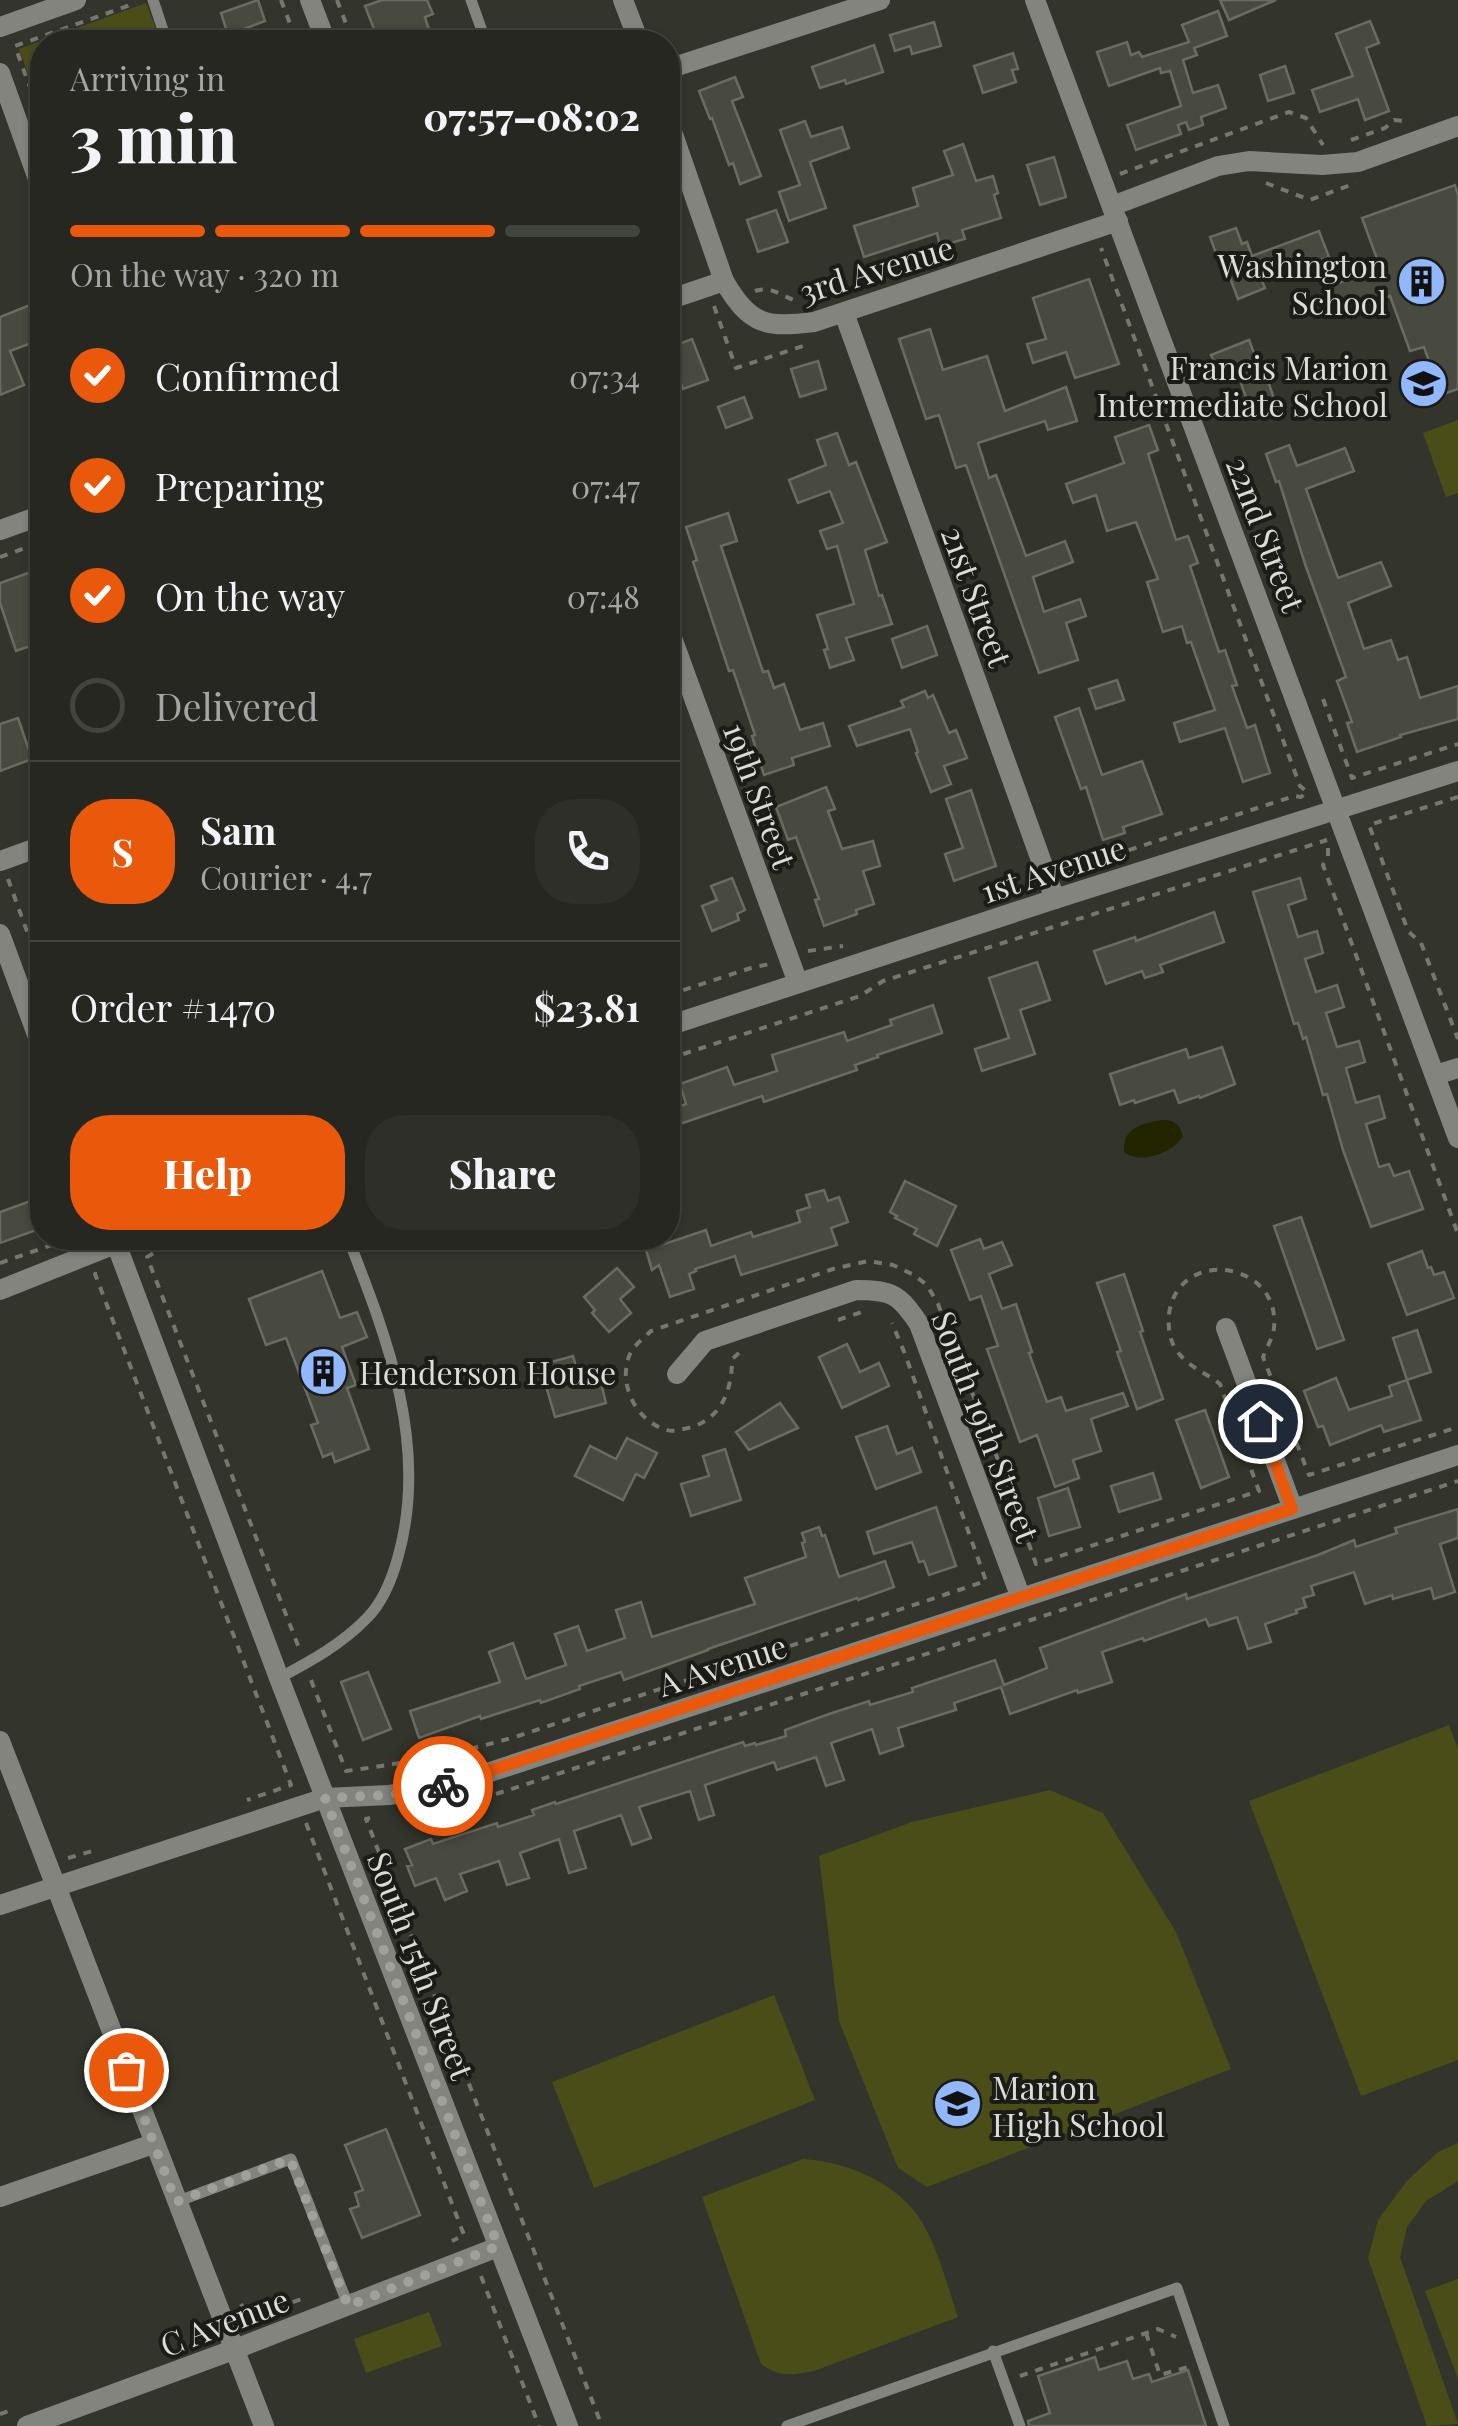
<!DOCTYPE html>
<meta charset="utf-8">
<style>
body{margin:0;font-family:"Playfair Display",serif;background:#2e2f29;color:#f1f3f6;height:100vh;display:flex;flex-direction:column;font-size:38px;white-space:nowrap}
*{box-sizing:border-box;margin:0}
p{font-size:32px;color:#a4a5a5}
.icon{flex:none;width:55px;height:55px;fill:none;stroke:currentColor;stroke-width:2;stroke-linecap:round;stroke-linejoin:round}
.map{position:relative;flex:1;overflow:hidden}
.panel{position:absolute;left:30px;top:30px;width:650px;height:1220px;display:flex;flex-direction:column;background:#262720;border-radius:40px;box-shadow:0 2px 8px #0004,0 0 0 2px #42443e}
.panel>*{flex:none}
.pin{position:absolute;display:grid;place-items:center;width:85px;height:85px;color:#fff;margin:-42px;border:5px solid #fff;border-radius:50%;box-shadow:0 2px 10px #0007}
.courier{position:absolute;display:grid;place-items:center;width:100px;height:100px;margin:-50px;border:8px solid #ea580c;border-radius:50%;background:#fff;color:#222;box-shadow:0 2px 12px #0007}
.head em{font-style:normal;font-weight:800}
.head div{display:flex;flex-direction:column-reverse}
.head{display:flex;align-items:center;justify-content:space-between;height:170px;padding:0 40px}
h1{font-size:65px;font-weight:800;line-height:75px}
.bar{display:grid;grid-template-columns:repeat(4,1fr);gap:15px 10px;align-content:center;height:120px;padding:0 40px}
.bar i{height:12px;border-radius:8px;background:#42443e}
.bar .selected{background:#ea580c}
.bar p{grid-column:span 4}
.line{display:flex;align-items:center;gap:25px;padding:0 40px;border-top:2px solid #42443e}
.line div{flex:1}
.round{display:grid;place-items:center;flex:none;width:105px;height:105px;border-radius:40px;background:#2e2f29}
ol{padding:0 40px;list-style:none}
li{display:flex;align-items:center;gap:30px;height:110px}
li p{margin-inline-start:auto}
li .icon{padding:10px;border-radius:50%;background:#ea580c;color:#fff;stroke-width:4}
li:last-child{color:#a4a5a5}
li i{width:55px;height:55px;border:5px solid #42443e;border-radius:50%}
.cta{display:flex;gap:20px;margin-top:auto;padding:20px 40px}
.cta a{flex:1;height:115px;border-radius:40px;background:#ea580c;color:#fff;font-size:40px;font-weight:800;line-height:115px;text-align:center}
.cta a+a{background:#2e2f29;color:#f1f3f6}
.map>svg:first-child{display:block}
.green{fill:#4b4d19}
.water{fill:#232400}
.building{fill:#48493f;stroke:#6b6c61;stroke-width:2.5}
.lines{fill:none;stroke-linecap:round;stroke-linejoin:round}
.path{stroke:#76776f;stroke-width:4;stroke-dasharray:8 8;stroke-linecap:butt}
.service{stroke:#84847f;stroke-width:11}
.minor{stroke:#84847f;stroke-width:20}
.done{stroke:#a0a19a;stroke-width:10;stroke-dasharray:0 18}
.route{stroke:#ea580c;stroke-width:12}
.labels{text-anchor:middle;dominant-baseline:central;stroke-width:8;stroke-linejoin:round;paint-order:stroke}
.poi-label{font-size:32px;fill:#dbdcd6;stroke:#1b1b17;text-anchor:end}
.street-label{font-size:32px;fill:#dbdcd6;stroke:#1b1b17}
</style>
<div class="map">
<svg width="1458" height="2426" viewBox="0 0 1458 2426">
<rect width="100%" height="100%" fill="#33342b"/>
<g class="green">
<polygon points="146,3 158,34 148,42 42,42 42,113 19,49"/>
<polygon points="1458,420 1458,493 1446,497 1423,433"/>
<polygon points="1449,1725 1458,1749 1458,2060 1361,2096 1249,1801"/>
<polygon points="1050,1790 1103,1813 1176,1932 1231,2069 927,2187 898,2168 839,2021 819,1856 912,1822"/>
<polygon points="774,1995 815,2100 594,2188 552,2082"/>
<polygon points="1458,2143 1458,2181 1426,2201 1407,2227 1400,2257 1458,2424 1427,2426 1368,2258 1378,2220 1406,2182 1438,2152"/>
<path d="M803 2159C845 2162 892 2180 918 2216 937 2243 947 2286 958 2317L814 2371C791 2375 781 2378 761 2364L702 2197Z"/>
<polygon points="1458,2279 1458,2379 1425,2291"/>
<polygon points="429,2312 442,2346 366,2373 354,2339"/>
</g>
<path class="water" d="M1161 1120C1174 1120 1179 1123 1183 1136 1173 1153 1141 1165 1124 1152 1122 1128 1141 1124 1161 1120Z"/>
<g class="building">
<polygon points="258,0 265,21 228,35 221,13"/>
<polygon points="382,0 427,0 433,14 425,17 431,36 411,42 379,42 365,6"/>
<polygon points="1220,0 1276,0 1229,20"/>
<polygon points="1218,11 1227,36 1194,48 1197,55 1183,60 1193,93 1218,85 1226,108 1201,117 1203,125 1189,130 1186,122 1178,125 1181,134 1136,150 1127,125 1181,106 1170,71 1161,73 1160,68 1109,86 1097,52 1127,42 1131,55 1139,52 1142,57 1189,42 1182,25"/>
<polygon points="1370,21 1379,43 1366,48 1389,111 1365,120 1358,99 1320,112 1312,90 1353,76 1336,34"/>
<polygon points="934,22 941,46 912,54 910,46 895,51 890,35"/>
<polygon points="874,45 883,72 846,84 845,80 820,88 812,67"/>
<polygon points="1013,53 1018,69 1012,70 1016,82 983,93 974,66"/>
<polygon points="1285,66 1294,93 1268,101 1260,75"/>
<polygon points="735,77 743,97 732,101 761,176 740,184 733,163 729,165 712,118 710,119 699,91"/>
<polygon points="805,121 811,137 842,127 849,148 810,162 826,208 789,221 779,192 800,185 780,130"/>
<polygon points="963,144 976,181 993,176 998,193 994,195 1001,218 962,230 965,239 940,246 937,233 864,257 854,226 918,206 913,188 953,175 944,151"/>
<polygon points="1054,157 1066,197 1040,205 1027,165"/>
<polygon points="1455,185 1458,195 1458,389 1441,395 1424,347 1410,351 1390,296 1340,316 1328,287 1380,267 1362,218"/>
<polygon points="776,210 788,242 758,252 747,220"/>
<polygon points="1236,228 1242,244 1247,242 1252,256 1319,231 1329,257 1262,281 1265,288 1238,299 1227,270 1223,272 1210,237"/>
<polygon points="1089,279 1119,364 1075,378 1066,352 1033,363 1027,344 1046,339 1033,298"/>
<polygon points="30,305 42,339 10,351 24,385 0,395 0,317"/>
<polygon points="930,329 943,370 987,356 1005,411 1066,387 1077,421 1048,430 1045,421 978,443 989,478 996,475 1026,556 1065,541 1073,562 1033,577 1044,612 1080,599 1086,616 1066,623 1078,660 1039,673 966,465 956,468 939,415 926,419 899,339"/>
<polygon points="692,339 708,380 683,389 668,348"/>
<polygon points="1249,340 1265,382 1268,381 1278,410 1253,419 1238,374 1221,380 1211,355"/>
<polygon points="818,361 826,389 800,397 791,369"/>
<polygon points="744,397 752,418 726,428 718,407"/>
<polygon points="1149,425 1158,450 1148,454 1176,540 1188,536 1198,563 1190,566 1219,652 1225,650 1237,685 1232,686 1247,728 1255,725 1270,773 1243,782 1225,728 1180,742 1174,723 1215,710 1191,642 1187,643 1182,626 1163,632 1147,582 1158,579 1136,522 1107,531 1096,495 1073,503 1066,484 1124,463 1115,437"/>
<polygon points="837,433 849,465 856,462 887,542 865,550 879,596 882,595 892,624 846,638 854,660 830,668 824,650 828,649 817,615 854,604 837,546 827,549 820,531 843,523 830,491 798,503 789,480 826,465 817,440"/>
<polygon points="1289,445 1297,466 1345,448 1354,471 1306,489 1338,578 1381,562 1391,586 1348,603 1364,649 1391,640 1398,660 1407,657 1420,698 1458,686 1458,719 1400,735 1401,737 1357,752 1347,723 1352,722 1337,681 1346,677 1305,564 1279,481 1276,482 1266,454"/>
<polygon points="728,513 737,541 721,546 763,672 768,671 774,688 784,684 800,730 823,723 830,746 792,758 794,765 764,775 752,736 755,735 733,670 729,671 693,562 697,560 686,527"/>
<polygon points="42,568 42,642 16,651 0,603 0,583"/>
<polygon points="927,626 937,655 902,668 892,639"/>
<polygon points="1117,680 1124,700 1096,709 1089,689"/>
<polygon points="925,691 928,698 933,695 949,733 956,730 967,758 944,766 951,784 931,792 916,753 918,752 910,729 857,746 849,726 904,707 901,701"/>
<polygon points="1079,708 1102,775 1142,761 1162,814 1123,827 1125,833 1103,840 1086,787 1081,789 1055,717"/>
<polygon points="18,718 32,759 0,771 0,724"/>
<polygon points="826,787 835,809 828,811 842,849 873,841 880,866 863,871 874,904 856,910 857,914 824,926 815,900 819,899 796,837 788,840 776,807"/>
<polygon points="971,790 996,866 954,881 945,854 963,848 946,799"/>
<polygon points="732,878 745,910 737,914 739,920 712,931 702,906 717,900 711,886"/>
<polygon points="1300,878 1306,899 1288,905 1298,937 1317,931 1323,953 1305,959 1316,992 1337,985 1344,1007 1326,1013 1337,1047 1359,1041 1365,1062 1346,1068 1356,1103 1379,1096 1385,1118 1366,1124 1379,1167 1389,1164 1394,1176 1409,1171 1423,1209 1371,1227 1343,1150 1327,1094 1323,1095 1306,1037 1303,1039 1298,1023 1294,1024 1253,892"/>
<polygon points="1214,912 1224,942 1160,965 1163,972 1145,978 1142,971 1106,984 1094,951 1135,937 1136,941"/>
<polygon points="1037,962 1050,1000 1020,1010 1035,1054 982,1071 975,1049 1009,1038 989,978"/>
<polygon points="933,1005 942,1033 877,1055 878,1057 855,1065 857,1070 813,1085 764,1102 762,1096 668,1128 668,1111 686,1104 680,1084 727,1067 734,1085 777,1071 772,1055 844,1032 847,1041 892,1025 890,1020"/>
<polygon points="1222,1047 1235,1084 1200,1098 1199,1096 1179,1103 1174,1090 1135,1103 1134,1100 1120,1105 1110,1074 1186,1049 1189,1058"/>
<polygon points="905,1181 956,1206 937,1246 914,1234 917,1229 895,1218 897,1216 890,1212"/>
<polygon points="824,1190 828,1201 839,1197 848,1222 831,1228 837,1245 741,1275 735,1256 695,1269 696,1271 689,1274 694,1289 670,1297 659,1265 652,1270 646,1250 706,1230 711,1246 751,1232 753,1237 800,1222 797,1211 810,1207 806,1195"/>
<polygon points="33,1200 42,1228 0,1243 0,1212"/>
<polygon points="1301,1217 1344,1340 1317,1349 1274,1226"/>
<polygon points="980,1239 984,1249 1002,1242 1012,1265 989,1274 1002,1309 1016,1304 1032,1352 1029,1353 1047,1402 1061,1397 1066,1411 1123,1393 1128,1406 1091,1419 1101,1451 1073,1460 1079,1478 1055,1487 1037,1435 1020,1442 987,1349 998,1346 981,1296 970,1300 951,1250"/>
<polygon points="1422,1251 1428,1268 1431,1267 1434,1275 1444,1272 1454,1298 1407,1315 1388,1264"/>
<polygon points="617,1268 634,1287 620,1299 631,1313 609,1332 592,1313 595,1310 584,1297"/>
<polygon points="322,1271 340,1318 357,1312 367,1337 342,1347 356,1385 347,1388 369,1449 335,1462 332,1453 323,1457 311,1425 318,1423 286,1338 266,1345 249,1299"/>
<polygon points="1124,1274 1143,1331 1140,1332 1163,1399 1137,1409 1117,1352 1121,1351 1097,1283"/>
<polygon points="1417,1330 1431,1372 1407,1380 1393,1338"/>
<polygon points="847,1344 860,1372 879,1363 889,1386 842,1408 819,1357"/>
<polygon points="573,1356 579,1378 582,1377 584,1384 600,1379 606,1403 555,1417 540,1365"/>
<polygon points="1336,1378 1349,1410 1392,1396 1389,1386 1407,1380 1421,1420 1384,1432 1381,1425 1330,1445 1323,1426 1318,1427 1304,1391"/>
<polygon points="780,1403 798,1428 749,1450 736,1432"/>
<polygon points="1205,1410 1229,1477 1201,1488 1176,1420"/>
<polygon points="887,1426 897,1454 912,1448 921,1472 876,1489 856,1437"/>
<polygon points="627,1438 657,1453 644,1478 636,1474 623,1500 575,1476 590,1446 616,1459"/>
<polygon points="725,1449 741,1500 691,1516 681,1484 709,1476 703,1456"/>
<polygon points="1153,1473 1161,1499 1119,1512 1111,1486"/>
<polygon points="1068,1488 1080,1527 1049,1536 1038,1498"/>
<polygon points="936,1507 956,1566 929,1575 924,1561 919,1562 912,1542 874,1554 867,1532"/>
<polygon points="1458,1509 1458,1538 1440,1544 1455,1592 1434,1599 1431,1588 1393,1599 1392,1595 1365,1604 1354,1572 1311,1586 1314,1595 1303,1598 1306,1607 1296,1610 1297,1613 1265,1624 1271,1642 1248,1649 1237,1617 1209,1626 1206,1619 1144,1641 1143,1638 1102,1652 1112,1682 1078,1693 1077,1690 1010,1714 1001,1687 954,1703 956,1710 898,1728 903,1746 880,1754 872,1729 831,1743 844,1780 826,1786 816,1757 777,1770 774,1762 705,1785 714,1815 699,1820 690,1791 639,1807 651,1838 632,1845 621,1815 574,1831 586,1868 569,1873 559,1839 520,1853 529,1878 507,1885 499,1861 460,1874 467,1891 445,1900 436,1878 415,1886 407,1866 412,1865 405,1849 431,1839 433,1844 497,1823 498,1827 534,1815 532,1810 555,1802 556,1804 743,1742 745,1746 755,1743 756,1745 786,1736 785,1730 829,1714 869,1701 870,1705 913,1692 912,1688 995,1660 1004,1685 1047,1668 1040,1648 1186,1594 1187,1599 1318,1555 1354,1540 1356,1547 1397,1533 1395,1528"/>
<polygon points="819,1527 822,1536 825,1535 839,1577 885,1561 894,1587 858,1600 857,1598 708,1649 708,1650 624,1680 621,1672 579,1686 580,1689 541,1703 540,1700 481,1719 480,1716 419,1738 410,1711 500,1682 489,1652 513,1643 526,1679 566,1665 555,1634 578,1626 587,1651 625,1638 616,1610 641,1602 652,1637 755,1604 745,1578 806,1557 802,1543 805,1542 802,1533"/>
<polygon points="368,1672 391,1729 363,1740 341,1682"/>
<polygon points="386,2129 420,2215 362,2238 350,2209 359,2206 355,2193 363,2190 345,2145"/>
<polygon points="1095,2357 1099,2370 1127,2361 1133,2379 1149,2374 1152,2382 1188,2370 1206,2426 1029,2426 1028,2421 1050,2413 1038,2376"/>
</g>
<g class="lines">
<g class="path">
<polyline points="281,0 297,42"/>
<polyline points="337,0 353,42"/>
<polyline points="42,121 15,46 136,3"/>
<polyline points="1351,140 1385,128 1394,120 1406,121"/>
<polyline points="1120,174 1289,112 1306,118 1323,145"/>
<polyline points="1266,183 1310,200 1356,183"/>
<path d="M755 291C772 285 782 297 797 301"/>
<polyline points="714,306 736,368 803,346"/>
<polyline points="0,557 42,542"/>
<polyline points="1323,699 1352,778 1458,744"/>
<polyline points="1458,797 1369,825 1408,931 1421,943 1458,1039"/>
<polyline points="1328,848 1328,856 1323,865 1458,1234"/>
<polyline points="1068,870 1294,796 1301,797 1307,792 1300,786 1101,248"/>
<polyline points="8,879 42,973"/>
<polyline points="808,951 843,946"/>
<polyline points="668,995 754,967 771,964"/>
<polyline points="668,1059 860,996 883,981 1327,840"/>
<polyline points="181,1238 147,1257 299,1648"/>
<polyline points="0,1263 63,1241"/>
<polyline points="97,1274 95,1274 291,1785 247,1800"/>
<polyline points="838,1320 862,1312"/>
<path d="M739 1353 732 1359C732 1394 719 1423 683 1429 677 1430 672 1432 667 1430 636 1422 617 1383 630 1354 634 1345 644 1338 651 1331L833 1269 868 1261 893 1265 914 1275 927 1285 938 1304 1010 1491 1036 1564 1259 1491 1220 1384C1205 1372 1188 1367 1177 1351 1169 1340 1168 1327 1169 1314 1178 1246 1281 1261 1274 1328 1273 1337 1267 1347 1263 1357L1309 1475 1458 1427"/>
<path d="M311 1680 346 1771C406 1763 460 1753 518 1736L986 1581 905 1354 892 1323"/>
<polyline points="496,1794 1458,1481"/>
<polyline points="370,1818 366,1819 602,2426"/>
<polyline points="306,1823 464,2235 452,2241"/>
<polyline points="68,1858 96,1850"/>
<polyline points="481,2276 539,2426"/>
<polyline points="241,2304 249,2319 304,2298"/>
<polyline points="1146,2333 1160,2375 1188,2367"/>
<polyline points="1020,2376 1158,2329 1176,2337"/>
<polyline points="0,2414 14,2409"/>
</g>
<g class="service">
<polyline points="153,0 167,42"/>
<polyline points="471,0 486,42"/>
<path d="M279 1678C311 1661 342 1644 367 1618 383 1602 392 1579 398 1557 429 1447 388 1340 348 1238"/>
<polyline points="176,2202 291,2159 348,2305"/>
<polyline points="993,2351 1020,2426"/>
<polyline points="787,2426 1177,2288 1224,2426"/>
</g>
<g class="minor">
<polyline points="310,0 326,42"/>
<polyline points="623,0 639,42"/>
<polyline points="1035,0 1458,1138"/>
<polyline points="0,27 76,0"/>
<polyline points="668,69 880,0"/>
<polyline points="0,73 42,190"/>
<polyline points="668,120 724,281"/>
<polyline points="1112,206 1218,166 1249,161 1322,165 1358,162 1458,126"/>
<path d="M668 300 724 281C750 325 765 328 814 322L1118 221"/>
<polyline points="844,313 1055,899"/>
<polyline points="0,530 42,515"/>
<polyline points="668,627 798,983"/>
<polyline points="0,861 42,846"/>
<polyline points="0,934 42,1048"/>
<polyline points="668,1026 1055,899 1458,771"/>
<polyline points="1435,1075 1458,1068"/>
<polyline points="114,1238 279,1678 568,2426"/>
<polyline points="0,1290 130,1238"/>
<polyline points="1226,1328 1293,1509"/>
<path d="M677 1374 705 1341 856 1290C892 1290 899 1294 919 1324L1021 1598"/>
<polyline points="0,1741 264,2426"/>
<polyline points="0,1905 325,1798 389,1795 440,1787 490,1772 1458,1455"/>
<polyline points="0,2197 153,2144"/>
<polyline points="27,2426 233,2350 498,2247"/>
</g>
</g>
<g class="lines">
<polyline class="done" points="126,2070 176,2202 290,2159 348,2306 498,2246 325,1798 388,1795 443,1786"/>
<polyline class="route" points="443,1786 1292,1509 1260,1421"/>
</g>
<defs>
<symbol id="building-disc" viewBox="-11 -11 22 22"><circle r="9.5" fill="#91b8fd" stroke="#1b1b17"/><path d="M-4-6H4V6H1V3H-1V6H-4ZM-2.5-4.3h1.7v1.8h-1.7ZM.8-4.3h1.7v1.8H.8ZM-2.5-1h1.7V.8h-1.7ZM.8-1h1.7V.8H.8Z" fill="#111"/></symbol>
<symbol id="school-disc" viewBox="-11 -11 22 22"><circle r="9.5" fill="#91b8fd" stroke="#1b1b17"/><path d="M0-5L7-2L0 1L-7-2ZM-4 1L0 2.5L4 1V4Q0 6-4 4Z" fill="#111"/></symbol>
</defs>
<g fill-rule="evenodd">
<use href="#building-disc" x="1394" y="254" width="55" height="55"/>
<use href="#school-disc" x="1396" y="356" width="55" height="55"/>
<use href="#building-disc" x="296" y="1344" width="55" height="55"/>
<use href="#school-disc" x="930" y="2076" width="55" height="55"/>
</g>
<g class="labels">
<g class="poi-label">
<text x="1387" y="264">Washington<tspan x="1387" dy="37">School</tspan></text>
<text x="1388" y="366">Francis Marion<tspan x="1388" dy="37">Intermediate School</tspan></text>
<text x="359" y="1371" text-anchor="start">Henderson House</text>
<text x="992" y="2086" text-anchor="start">Marion<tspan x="992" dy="37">High School</tspan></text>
</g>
<g class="street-label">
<text transform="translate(876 268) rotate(-17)">3rd Avenue</text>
<text transform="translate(1267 534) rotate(69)">22nd Street</text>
<text transform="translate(978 596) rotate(70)">21st Street</text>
<text transform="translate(761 795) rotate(70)">19th Street</text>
<text transform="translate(1053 868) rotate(-18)">1st Avenue</text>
<text transform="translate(987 1426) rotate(69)">South 19th Street</text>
<text transform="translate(722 1664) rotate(-18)">A Avenue</text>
<text transform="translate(422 1965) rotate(69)">South 15th Street</text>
<text transform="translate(224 2321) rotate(-21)">C Avenue</text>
</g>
</g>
</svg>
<div class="pin" style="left:126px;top:2070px;background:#ea580c"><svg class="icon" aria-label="bag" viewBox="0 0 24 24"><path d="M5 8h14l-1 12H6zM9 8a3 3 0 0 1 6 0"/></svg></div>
<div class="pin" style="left:1260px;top:1421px;background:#1f2937"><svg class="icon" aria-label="home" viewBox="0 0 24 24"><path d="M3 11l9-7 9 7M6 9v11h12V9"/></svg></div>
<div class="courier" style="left:443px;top:1786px"><svg class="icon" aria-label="bike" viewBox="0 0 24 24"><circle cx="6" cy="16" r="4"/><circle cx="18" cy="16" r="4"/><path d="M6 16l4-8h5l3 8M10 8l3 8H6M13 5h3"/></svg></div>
<section class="panel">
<div class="head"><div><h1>3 min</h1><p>Arriving in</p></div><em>07:57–08:02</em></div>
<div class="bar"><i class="selected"></i><i class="selected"></i><i class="selected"></i><i></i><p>On the way · 320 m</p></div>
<ol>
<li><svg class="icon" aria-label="check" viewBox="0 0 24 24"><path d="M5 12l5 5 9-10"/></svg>Confirmed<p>07:34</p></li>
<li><svg class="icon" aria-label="check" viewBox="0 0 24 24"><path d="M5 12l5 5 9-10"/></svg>Preparing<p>07:47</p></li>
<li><svg class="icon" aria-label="check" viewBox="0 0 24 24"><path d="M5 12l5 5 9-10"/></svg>On the way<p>07:48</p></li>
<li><i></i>Delivered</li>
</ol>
<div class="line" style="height:180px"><b class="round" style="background:#ea580c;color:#fff">S</b><div><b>Sam</b><p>Courier · 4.7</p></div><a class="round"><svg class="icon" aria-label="phone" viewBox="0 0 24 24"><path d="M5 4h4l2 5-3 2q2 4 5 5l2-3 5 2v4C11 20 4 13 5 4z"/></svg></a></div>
<div class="line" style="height:130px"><div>Order #1470</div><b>$23.81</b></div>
<div class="cta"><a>Help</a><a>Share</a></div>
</section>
</div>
